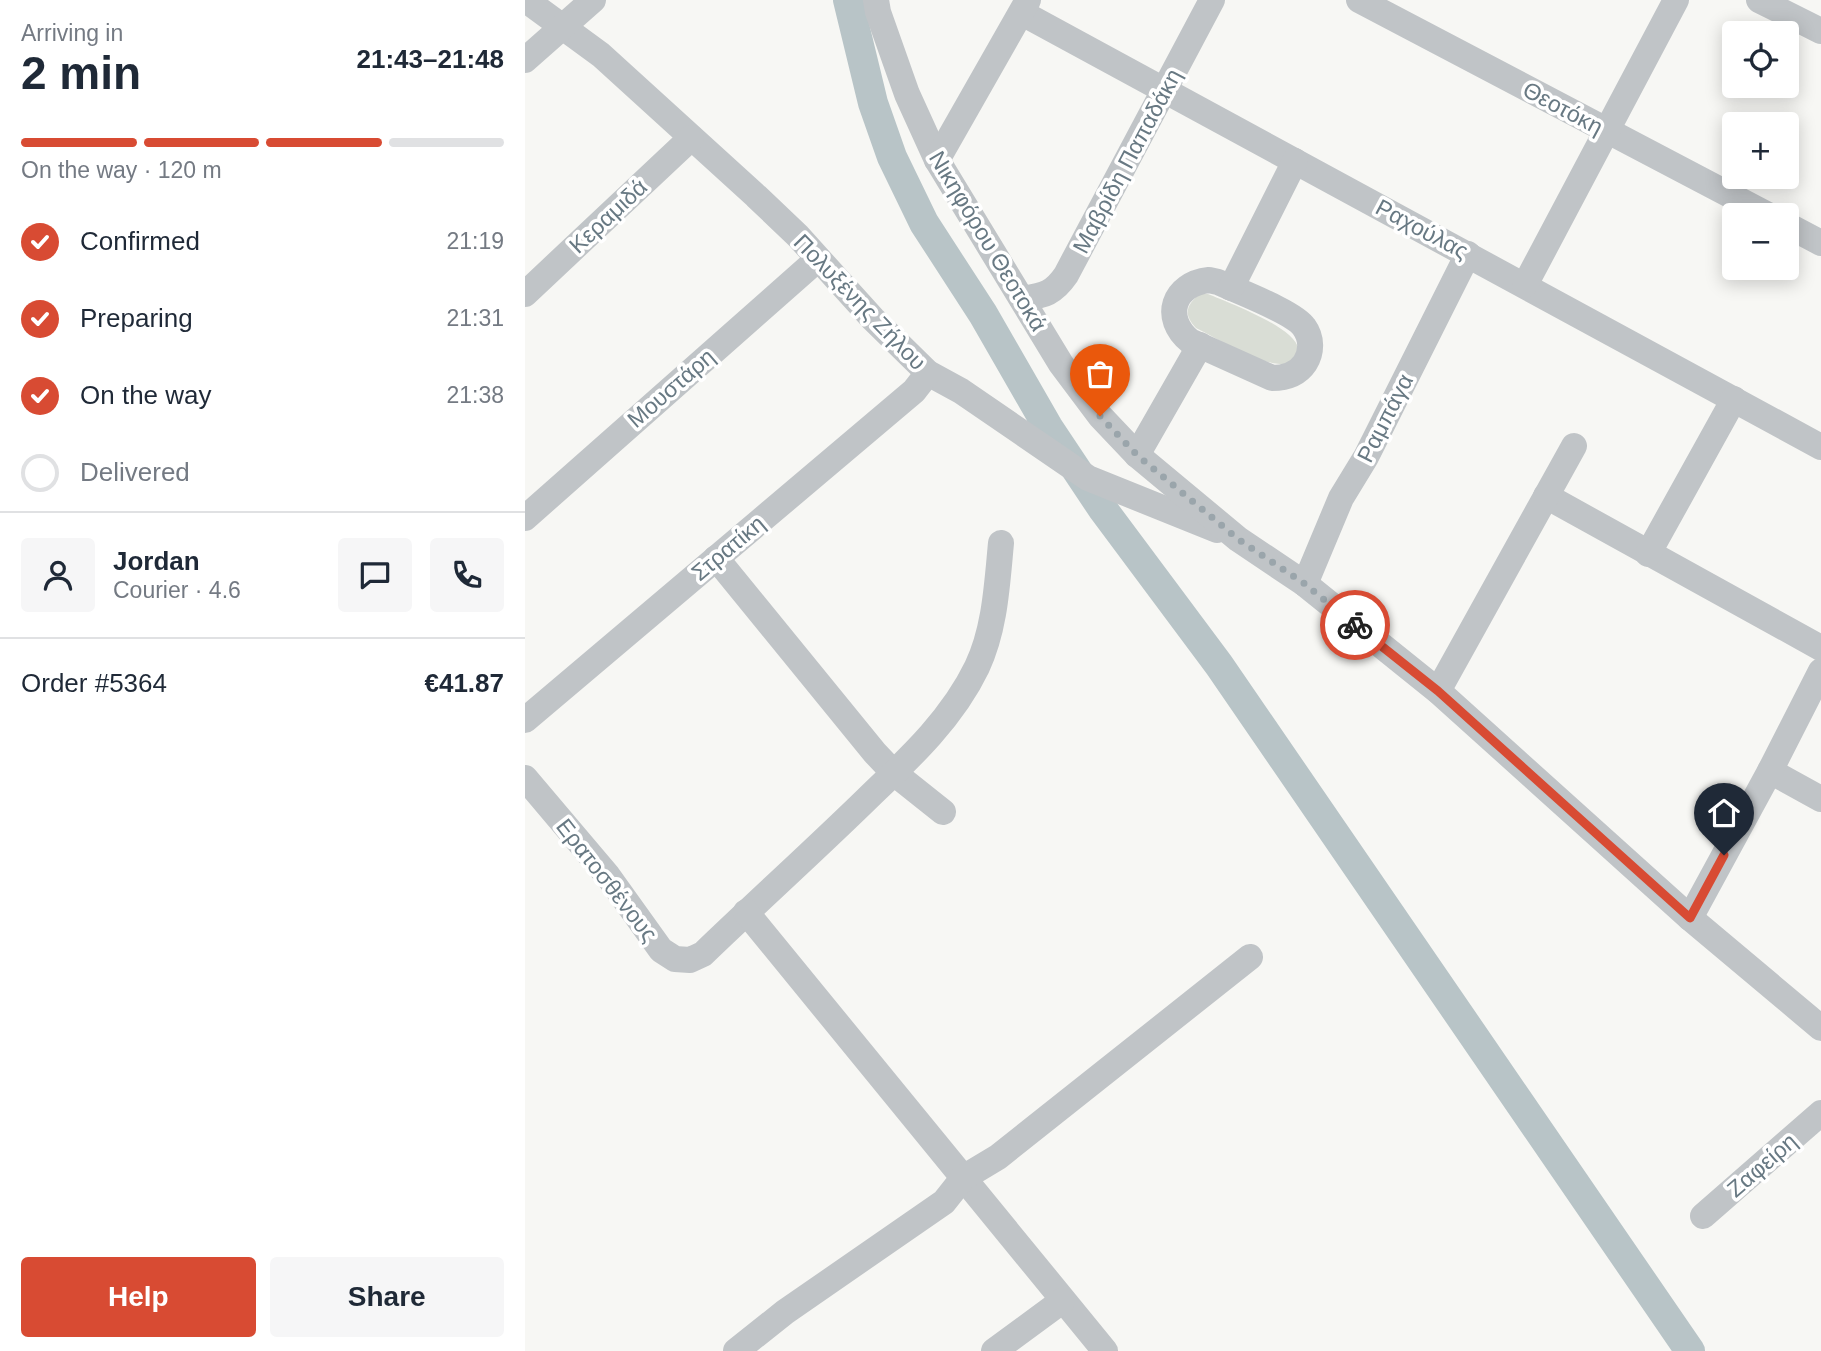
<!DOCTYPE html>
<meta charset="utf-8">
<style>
body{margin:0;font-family:Arial,sans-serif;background:#f6f6f7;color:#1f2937;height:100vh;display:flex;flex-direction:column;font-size:26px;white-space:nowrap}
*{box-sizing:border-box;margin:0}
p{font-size:23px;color:#747a83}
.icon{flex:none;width:38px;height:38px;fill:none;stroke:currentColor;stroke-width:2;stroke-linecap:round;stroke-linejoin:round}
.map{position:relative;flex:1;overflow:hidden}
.details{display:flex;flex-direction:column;background:#fff;width:525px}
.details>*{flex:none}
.buttons{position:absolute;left:1197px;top:21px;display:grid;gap:14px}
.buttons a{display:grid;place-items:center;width:77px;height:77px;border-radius:7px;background:#fff;box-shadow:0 4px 18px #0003;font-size:35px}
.pin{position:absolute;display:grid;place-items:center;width:60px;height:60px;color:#fff;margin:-72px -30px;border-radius:50% 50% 50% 0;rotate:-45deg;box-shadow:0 0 7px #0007}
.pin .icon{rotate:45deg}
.courier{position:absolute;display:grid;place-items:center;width:70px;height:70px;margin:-35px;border:5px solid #d84b33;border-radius:50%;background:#fff;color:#222;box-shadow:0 2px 9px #0007}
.head em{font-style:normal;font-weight:800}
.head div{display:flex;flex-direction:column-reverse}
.head{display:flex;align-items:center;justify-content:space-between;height:119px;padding:0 21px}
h1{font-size:46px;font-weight:800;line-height:52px}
.bar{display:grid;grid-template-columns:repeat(4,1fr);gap:10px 7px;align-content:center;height:84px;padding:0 21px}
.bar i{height:9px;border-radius:5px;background:#e0e1e3}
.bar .selected{background:#d84b33}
.bar p{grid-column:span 4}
.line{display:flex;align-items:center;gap:18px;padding:0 21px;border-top:2px solid #e0e1e3}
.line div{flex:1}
.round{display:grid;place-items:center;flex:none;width:74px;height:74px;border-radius:7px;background:#f6f6f7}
ol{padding:0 21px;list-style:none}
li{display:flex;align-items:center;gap:21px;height:77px}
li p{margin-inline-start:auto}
li .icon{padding:7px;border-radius:50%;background:#d84b33;color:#fff;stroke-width:4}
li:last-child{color:#747a83}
li i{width:38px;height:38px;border:4px solid #e0e1e3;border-radius:50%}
.action{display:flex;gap:14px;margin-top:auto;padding:14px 21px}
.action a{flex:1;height:80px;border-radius:7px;background:#d84b33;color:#fff;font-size:28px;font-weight:800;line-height:80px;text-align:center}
.action a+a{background:#f6f6f7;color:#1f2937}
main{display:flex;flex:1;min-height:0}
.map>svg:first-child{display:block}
.grass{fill:#d9ddd5}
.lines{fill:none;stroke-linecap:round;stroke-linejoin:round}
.canal{stroke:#b8c4c7;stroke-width:30}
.minor{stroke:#c0c4c7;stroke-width:26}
.done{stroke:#9aa5ab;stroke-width:7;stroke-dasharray:0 12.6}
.route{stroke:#d84b33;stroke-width:9}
.labels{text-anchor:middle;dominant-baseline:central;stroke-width:7;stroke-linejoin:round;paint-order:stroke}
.street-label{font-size:23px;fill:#687983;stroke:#fff}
</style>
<main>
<section class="details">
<div class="head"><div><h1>2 min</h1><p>Arriving in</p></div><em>21:43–21:48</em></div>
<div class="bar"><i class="selected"></i><i class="selected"></i><i class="selected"></i><i></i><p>On the way · 120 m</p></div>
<ol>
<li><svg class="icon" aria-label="check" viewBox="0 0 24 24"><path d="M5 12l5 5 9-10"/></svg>Confirmed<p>21:19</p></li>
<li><svg class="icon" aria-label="check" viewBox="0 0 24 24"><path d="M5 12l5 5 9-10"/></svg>Preparing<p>21:31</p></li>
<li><svg class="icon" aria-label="check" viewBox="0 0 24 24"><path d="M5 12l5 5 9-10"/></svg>On the way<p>21:38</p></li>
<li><i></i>Delivered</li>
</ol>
<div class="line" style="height:126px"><a class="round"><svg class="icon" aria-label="person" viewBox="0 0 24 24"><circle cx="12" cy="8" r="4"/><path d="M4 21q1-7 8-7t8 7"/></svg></a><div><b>Jordan</b><p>Courier · 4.6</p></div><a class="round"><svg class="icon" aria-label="chat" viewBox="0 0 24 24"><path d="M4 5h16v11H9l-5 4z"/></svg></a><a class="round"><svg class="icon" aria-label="phone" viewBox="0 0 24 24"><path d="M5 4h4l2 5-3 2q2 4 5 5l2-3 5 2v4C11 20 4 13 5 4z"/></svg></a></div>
<div class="line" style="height:91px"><div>Order #5364</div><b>€41.87</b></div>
<div class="action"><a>Help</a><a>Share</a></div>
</section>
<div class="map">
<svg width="1296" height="1351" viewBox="0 0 1296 1351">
<rect width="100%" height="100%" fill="#f7f7f4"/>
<path class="grass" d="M675 294H683C702 302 772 328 773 349 773 353 769 359 766 364 734 367 700 342 671 328 658 314 661 305 675 294Z"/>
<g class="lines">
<polyline class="canal" points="323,0 348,103 367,157 399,223 458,314 523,427 577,508 694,665 1165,1351"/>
<g class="minor">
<polyline points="1,0 76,55 231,196 273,236 348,319 403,373 436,391 563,478 692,530"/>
<polyline points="351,0 353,12 382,94 412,160 536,364 575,416 612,455 713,539 780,584 913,691 1165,918 1296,1028"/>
<polyline points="834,0 1243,215"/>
<polyline points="1234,0 1296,31"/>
<polyline points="497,13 1296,447"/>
<polyline points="0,60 68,0"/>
<polyline points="412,160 503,0"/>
<polyline points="1262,225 1296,243"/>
<path d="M684 280 693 282C712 291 769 312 779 327 787 338 787 352 780 363 772 375 760 378 747 378L665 341C637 318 648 284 684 280Z"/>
<polyline points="1000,285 1151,0"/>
<polyline points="706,288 770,161"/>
<polyline points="0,294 166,138"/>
<path d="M497 299C519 295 528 294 541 275L687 0"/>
<polyline points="612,455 675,345"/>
<polyline points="1021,496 1296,648"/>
<polyline points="0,518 293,259"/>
<polyline points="1123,554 1209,399"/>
<polyline points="191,558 350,753 369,773 418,812"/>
<polyline points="780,584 816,498 841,457 943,254"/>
<polyline points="913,691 1049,446"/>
<polyline points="0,720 389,391 403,373"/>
<polyline points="1245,771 1296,799"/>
<path d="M0 778 83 876 136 950 150 959 165 960 178 954C234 900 292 848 348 793 387 756 428 717 452 667 470 629 472 585 476 543"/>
<polyline points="221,912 580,1351"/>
<polyline points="1165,918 1245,771 1296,671"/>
<polyline points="1178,1216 1296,1113"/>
<polyline points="211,1351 260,1312 419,1202 438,1178 473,1157 725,957"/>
<polyline points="469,1351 537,1301"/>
</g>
</g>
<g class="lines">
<polyline class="done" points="575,416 612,455 713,539 780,584 830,625"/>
<polyline class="route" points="830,625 913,691 1165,918 1199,855"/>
</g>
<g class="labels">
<g class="street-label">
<text transform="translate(1038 108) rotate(28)">Θεοτόκη</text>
<text transform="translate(602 161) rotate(-62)">Μαβρίδη Παπαδάκη</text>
<text transform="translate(83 216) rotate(-43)">Κεραμιδά</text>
<text transform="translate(897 229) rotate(28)">Ραχούλας</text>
<text transform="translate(463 241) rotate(59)">Νικηφόρου Θεοτοκά</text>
<text transform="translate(335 302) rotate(46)">Πολυξένης Ζήλου</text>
<text transform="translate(146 388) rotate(-41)">Μουστάρη</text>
<text transform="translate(860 418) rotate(-63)">Ραμπάγα</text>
<text transform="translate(203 548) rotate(-40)">Στρατίκη</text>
<text transform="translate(82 880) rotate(52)">Ερατοσθένους</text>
<text transform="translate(1237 1165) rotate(-41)">Ζαφείρη</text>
</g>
</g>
</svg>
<div class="buttons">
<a><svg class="icon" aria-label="locate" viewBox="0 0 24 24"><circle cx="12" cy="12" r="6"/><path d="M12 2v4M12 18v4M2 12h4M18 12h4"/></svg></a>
<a>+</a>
<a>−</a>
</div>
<div class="pin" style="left:575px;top:416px;background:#ea580c"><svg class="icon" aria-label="bag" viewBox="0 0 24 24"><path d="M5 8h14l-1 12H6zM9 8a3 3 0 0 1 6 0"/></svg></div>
<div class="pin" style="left:1199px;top:855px;background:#1f2937"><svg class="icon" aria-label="home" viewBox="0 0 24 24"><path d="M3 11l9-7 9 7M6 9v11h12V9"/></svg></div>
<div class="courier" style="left:830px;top:625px"><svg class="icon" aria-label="bike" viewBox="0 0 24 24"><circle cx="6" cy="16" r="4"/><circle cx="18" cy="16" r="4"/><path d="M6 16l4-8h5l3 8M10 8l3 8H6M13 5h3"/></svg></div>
</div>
</main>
